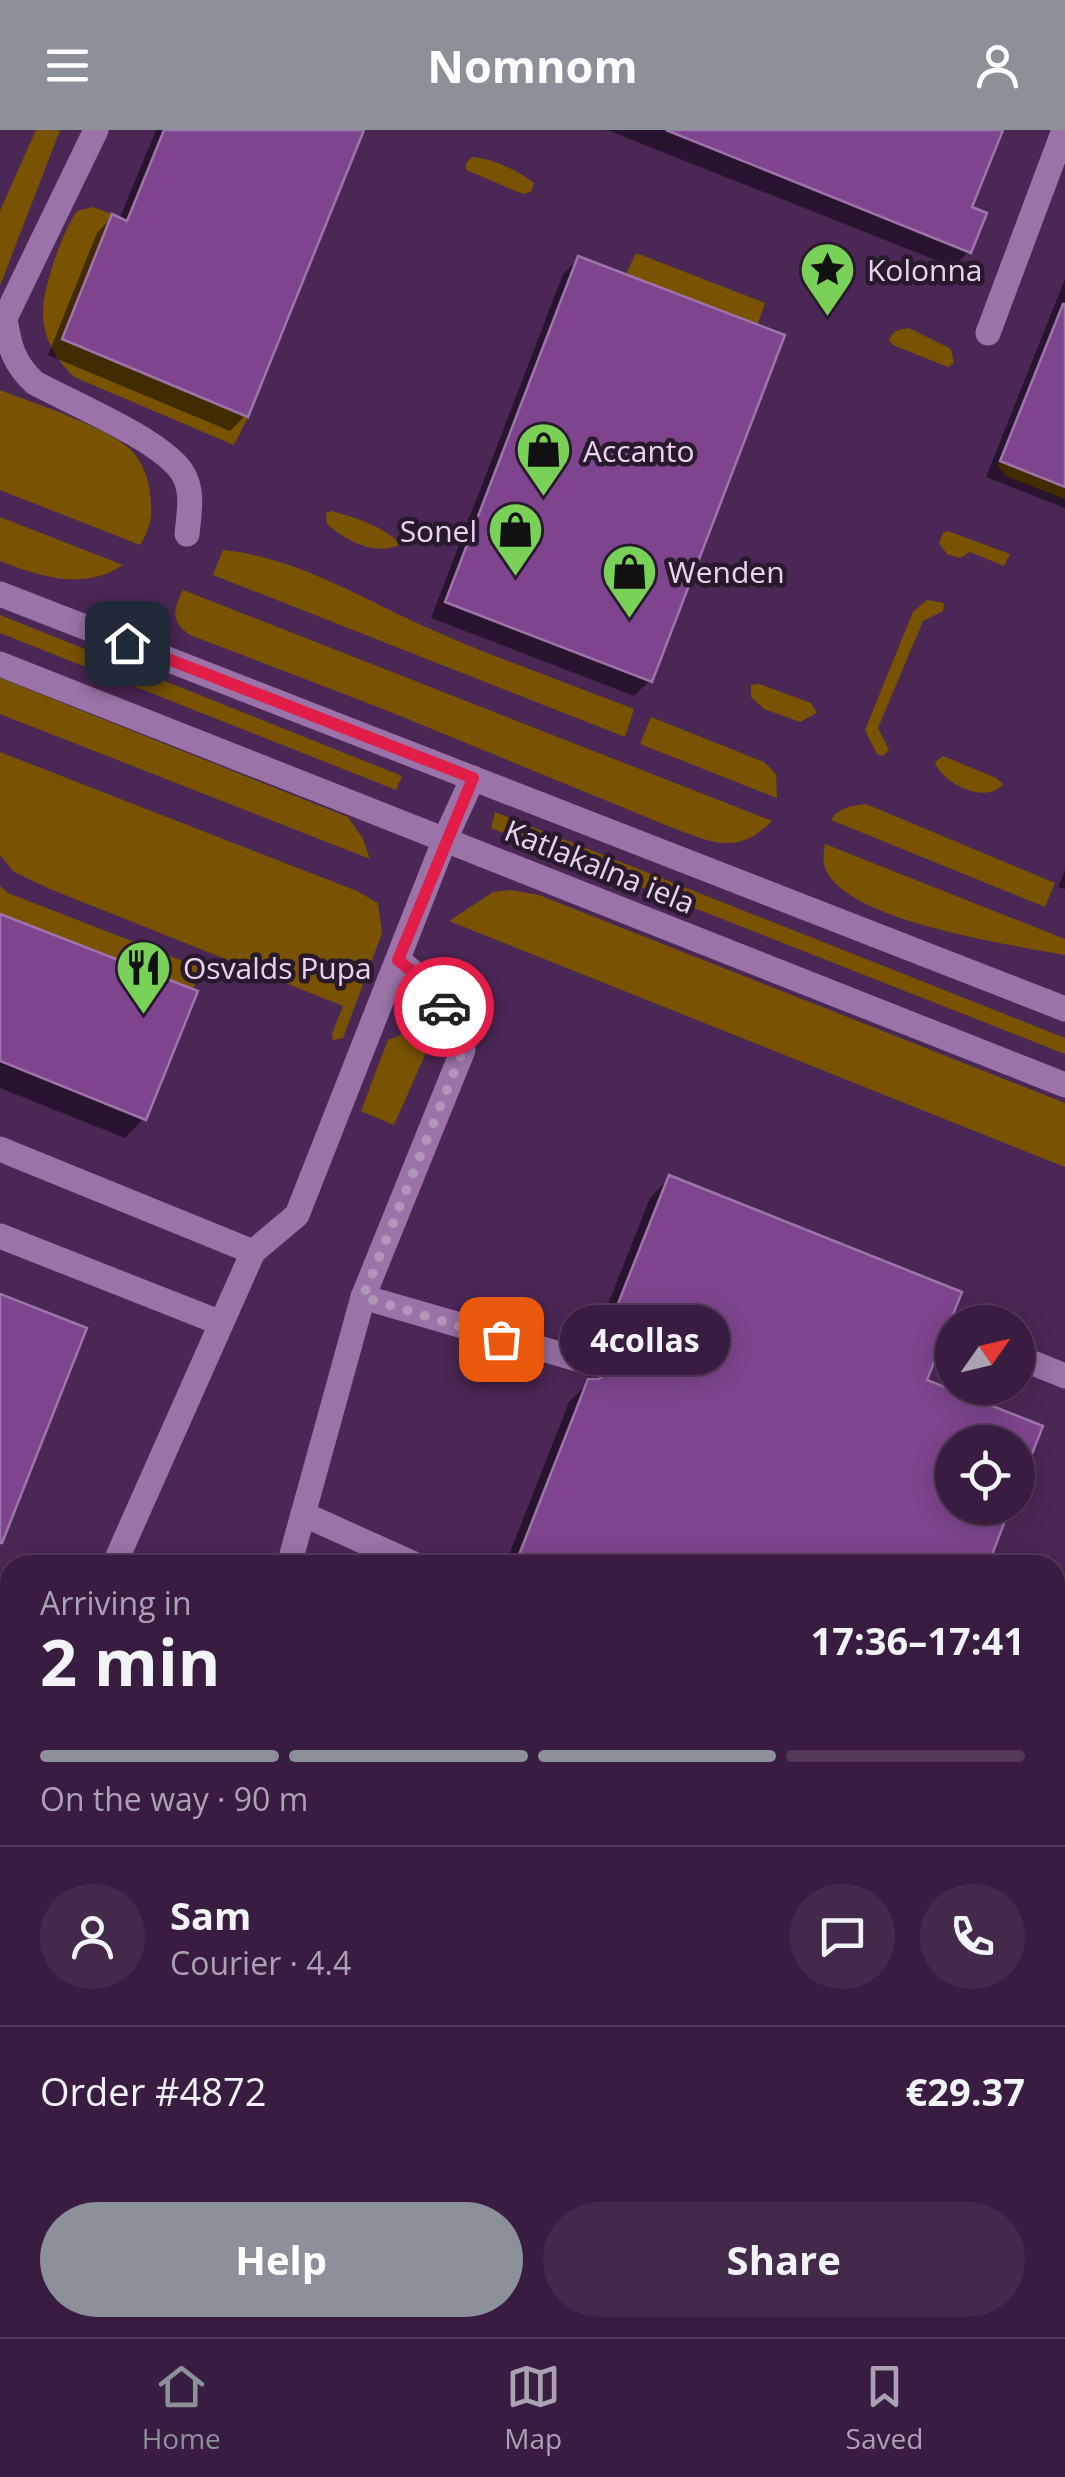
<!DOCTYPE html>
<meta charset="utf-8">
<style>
body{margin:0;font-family:"Open Sans",sans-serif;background:#432a4b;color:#f1f3f6;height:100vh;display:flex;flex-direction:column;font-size:38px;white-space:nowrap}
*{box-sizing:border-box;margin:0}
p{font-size:32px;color:#aba2b1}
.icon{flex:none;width:55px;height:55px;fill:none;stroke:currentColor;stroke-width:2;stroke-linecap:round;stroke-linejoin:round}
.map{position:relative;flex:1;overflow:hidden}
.drawer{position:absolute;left:0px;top:1425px;width:1065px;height:782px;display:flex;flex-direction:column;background:#381d40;border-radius:30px 30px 0 0;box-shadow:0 5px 25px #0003,0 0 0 2px #523b59}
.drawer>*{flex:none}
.needle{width:65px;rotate:56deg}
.fabs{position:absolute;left:935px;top:1175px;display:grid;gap:20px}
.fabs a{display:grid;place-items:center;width:100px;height:100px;border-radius:50%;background:#381d40;box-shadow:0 5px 25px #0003,0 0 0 2px #523b59;font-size:50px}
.pin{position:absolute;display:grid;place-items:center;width:85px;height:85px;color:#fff;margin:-42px;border-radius:20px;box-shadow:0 5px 15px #0006}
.courier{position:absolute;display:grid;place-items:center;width:100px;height:100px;margin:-50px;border:8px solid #e11d48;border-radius:50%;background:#fff;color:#222;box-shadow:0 2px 12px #0007}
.bubble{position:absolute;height:70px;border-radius:35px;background:#381d40;box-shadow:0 5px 25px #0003,0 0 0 2px #523b59;font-size:32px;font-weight:700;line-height:70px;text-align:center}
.overview em{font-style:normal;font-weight:700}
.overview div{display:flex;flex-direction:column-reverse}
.overview{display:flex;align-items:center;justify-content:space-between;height:170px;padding:0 40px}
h1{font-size:65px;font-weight:700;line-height:75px}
.bar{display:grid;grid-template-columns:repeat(4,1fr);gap:15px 10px;align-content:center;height:120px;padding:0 40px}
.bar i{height:12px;border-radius:8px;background:#523b59}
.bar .selected{background:#8c9099}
.bar p{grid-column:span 4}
.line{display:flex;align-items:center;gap:25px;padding:0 40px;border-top:2px solid #523b59}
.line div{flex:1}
.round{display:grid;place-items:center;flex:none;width:105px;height:105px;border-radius:52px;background:#432a4b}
.primary-button{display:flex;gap:20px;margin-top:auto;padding:20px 40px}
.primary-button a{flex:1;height:115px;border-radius:60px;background:#8c9099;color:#fff;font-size:40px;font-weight:700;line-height:115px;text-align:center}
.primary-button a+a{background:#432a4b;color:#f1f3f6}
header{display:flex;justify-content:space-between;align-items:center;height:130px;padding:0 40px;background:#8c9099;color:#fff;font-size:45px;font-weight:700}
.tab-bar{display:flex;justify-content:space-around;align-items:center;height:140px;border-top:2px solid #523b59;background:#381d40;font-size:28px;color:#aba2b1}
.tab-bar a{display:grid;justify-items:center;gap:5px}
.tab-bar .selected{color:#8c9099}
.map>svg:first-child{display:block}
.green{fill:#795300}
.shadow{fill:#0007}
.building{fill:#7e458e;stroke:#9d75aa;stroke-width:2.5}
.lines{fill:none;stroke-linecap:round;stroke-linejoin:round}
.minor{stroke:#9b73a8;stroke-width:25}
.done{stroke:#b196b9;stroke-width:10;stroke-dasharray:0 18}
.route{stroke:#e11d48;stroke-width:12}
.labels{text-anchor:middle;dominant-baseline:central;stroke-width:9;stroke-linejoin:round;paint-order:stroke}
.poi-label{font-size:30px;fill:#e8d2ee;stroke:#29192d;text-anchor:start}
.street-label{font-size:30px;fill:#e8d2ee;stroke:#29192d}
</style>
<header><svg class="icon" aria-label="menu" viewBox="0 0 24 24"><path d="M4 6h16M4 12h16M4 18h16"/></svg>Nomnom<svg class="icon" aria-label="person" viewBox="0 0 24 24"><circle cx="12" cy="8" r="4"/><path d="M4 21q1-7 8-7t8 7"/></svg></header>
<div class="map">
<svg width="1065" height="2207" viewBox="0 0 1065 2207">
<rect width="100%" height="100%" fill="#4b2756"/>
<g class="green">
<polygon points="36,0 60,0 0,156 0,81"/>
<path d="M472 27C491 28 519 41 534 53L531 62 523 64 466 40V33Z"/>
<path d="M93 77 112 84 63 209 248 287 234 315 74 247C37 209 37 181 54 132 60 114 66 98 77 81Z"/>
<polygon points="636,123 765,173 758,194 626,144"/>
<path d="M909 198 951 219 954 233 948 237 893 215 889 210C892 201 900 199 909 198Z"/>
<path d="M0 260C31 272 113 299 133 322 143 333 149 350 150 364 153 384 151 398 140 415L0 360Z"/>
<polygon points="1000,331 1065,357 1065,369 1006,346 998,336"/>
<path d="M332 381C357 388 382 396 401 414 377 427 346 411 327 394L326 383Z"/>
<path d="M0 387 123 435C83 461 41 447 0 431Z"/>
<polygon points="948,401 1010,424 1004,436 970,422 960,428 947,424 939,413 943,403"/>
<path d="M223 420C294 427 356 465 421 495 490 526 563 551 634 579L625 607 213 445Z"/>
<path d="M183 460 772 691C737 726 714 713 673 698L383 579 190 505C170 491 173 480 183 460Z"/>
<polygon points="927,470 944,473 943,481 923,491 878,598 889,620 883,626 877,624 865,600 913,482"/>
<polygon points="0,485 402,646 396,660 0,503"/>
<polygon points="0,548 348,687 363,709 370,729 0,584"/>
<polygon points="759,554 811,573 817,583 800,592 764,579 751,567 751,555"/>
<polygon points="651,587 764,632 776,644 777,668 640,614"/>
<polygon points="0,622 357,761 378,773 382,803 343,908 333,910 332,904 343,876 50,759 14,742 0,725"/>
<path d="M943 626 996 648 1003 654C987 675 942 654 935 632Z"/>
<path d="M866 674 1055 753 1045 777 831 690C839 677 852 676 866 674Z"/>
<polygon points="495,682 1065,908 1065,924 491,698"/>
<path d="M825 714 1065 809V825C1013 815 842 791 825 737 822 731 824 721 825 714Z"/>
<polygon points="0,756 8,763 201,838 193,859 0,784"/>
<polygon points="511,760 539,765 1065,973 1065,1037 449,791 493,762"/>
<polygon points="403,904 420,909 425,925 394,995 361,981 388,910"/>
</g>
<g class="shadow">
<polygon points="156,0 361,0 246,285 230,301 48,225 97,103 112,87 119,90"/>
<polygon points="607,0 1001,0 969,79 969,121 953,137"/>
<polygon points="579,129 650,550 634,566 431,488 563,144"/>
<polygon points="1065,149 1065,378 986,347"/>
<polygon points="1065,740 1065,759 1058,757"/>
<polygon points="0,786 144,988 125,1008 0,958"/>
<polygon points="669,1048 924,1252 1039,1297 1018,1352 1018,1312 952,1312 952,1378 1008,1378 985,1435 505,1435 569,1272 591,1250 582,1240 650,1068"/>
<polygon points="305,2198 425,2198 421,2207 301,2207"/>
<polygon points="497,2198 600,2198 596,2207 493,2207"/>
</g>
<g class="building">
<polygon points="164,0 364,0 248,287 62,209 112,84 127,91"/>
<polygon points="666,0 1003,0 972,77 987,83 971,123"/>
<polygon points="578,126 785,205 652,552 445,472"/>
<polygon points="1063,174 1065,174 1065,357 1000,331"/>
<polygon points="0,784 198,861 146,990 0,931"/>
<polygon points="669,1045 962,1162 927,1250 1043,1296 1018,1359 1018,1312 952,1312 952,1378 1010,1378 988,1435 515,1435 588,1249 599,1249 609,1239 609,1229 600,1219"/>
<polygon points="0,1164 87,1198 2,1413 0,1413"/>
</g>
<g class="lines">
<g class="minor">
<path d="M96 0 5 188C9 216 14 234 35 253 72 273 161 310 182 342 194 360 189 384 187 404"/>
<polyline points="988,203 1064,0"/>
<polyline points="0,464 1065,879"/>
<polyline points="0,534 1065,955"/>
<polyline points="0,1019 253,1122"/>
<polyline points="0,1106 221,1193"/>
<polyline points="363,1167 594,1234"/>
<polyline points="1018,1227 1065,1246"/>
<polyline points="303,1384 416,1435"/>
<polyline points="114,1435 253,1122 297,1085 445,709 473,648"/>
<polyline points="289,1435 363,1167 463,920 438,863 398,830"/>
<polyline points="0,1715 10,1691"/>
<polyline points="1055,1790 1065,1764"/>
<polyline points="1055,2096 1065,2071"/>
<polyline points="117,2207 120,2198"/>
<polyline points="890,2207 893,2198"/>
<polyline points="1011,2207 1015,2198"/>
</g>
</g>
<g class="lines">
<polyline class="done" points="444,877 463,920 363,1167 501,1209"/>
<polyline class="route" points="127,513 473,648 398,830 438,863 444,877"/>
</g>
<defs>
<symbol id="sight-pin" viewBox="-11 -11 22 30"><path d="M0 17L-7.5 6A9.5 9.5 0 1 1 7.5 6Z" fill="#79d158" stroke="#29192d"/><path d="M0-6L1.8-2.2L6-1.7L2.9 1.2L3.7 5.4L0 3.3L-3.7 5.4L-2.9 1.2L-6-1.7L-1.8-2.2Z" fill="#111"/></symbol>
<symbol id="shop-pin" viewBox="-11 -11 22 30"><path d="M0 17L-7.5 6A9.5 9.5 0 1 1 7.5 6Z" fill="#79d158" stroke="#29192d"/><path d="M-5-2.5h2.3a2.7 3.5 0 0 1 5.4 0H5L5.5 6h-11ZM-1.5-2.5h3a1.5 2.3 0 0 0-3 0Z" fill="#111"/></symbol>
<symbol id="restaurant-pin" viewBox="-11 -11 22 30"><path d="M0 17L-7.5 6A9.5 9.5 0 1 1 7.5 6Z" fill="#79d158" stroke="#29192d"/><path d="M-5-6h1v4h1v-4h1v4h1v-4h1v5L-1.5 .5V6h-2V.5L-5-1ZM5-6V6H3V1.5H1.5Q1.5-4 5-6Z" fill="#111"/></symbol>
</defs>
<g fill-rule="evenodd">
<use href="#sight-pin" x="796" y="108" width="63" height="86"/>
<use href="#shop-pin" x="512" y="288" width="63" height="86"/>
<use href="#shop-pin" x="484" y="368" width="63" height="86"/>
<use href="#shop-pin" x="598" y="410" width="63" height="86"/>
<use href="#restaurant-pin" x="112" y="806" width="63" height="86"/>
</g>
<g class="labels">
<g class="poi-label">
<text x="867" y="139">Kolonna</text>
<text x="583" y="320">Accanto</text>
<text x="477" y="400" text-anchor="end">Sonel</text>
<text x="668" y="441">Wenden</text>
<text x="183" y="837">Osvalds Pupa</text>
</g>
<g class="street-label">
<text transform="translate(600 736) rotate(22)">Katlakalna iela</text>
</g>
</g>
</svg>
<div class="fabs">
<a><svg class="needle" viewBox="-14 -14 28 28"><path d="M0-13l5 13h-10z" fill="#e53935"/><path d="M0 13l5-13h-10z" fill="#aba2b1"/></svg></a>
<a><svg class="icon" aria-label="locate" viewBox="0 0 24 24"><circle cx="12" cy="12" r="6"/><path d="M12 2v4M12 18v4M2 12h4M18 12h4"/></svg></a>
</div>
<div class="pin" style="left:501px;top:1209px;background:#ea580c"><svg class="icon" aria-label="bag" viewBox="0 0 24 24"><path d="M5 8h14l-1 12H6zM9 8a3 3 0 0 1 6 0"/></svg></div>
<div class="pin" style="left:127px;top:513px;background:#1f2937"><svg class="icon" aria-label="home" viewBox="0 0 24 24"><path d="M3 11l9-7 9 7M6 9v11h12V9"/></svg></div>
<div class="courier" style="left:444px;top:877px"><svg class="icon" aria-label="car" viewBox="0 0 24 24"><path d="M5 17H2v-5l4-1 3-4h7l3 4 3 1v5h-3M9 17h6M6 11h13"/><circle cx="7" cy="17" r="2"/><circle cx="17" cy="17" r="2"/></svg></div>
<div class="bubble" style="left:560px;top:1175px;width:170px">4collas</div>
<section class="drawer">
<div class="overview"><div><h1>2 min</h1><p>Arriving in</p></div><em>17:36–17:41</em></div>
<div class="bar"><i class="selected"></i><i class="selected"></i><i class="selected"></i><i></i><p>On the way · 90 m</p></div>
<div class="line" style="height:180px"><a class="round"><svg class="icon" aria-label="person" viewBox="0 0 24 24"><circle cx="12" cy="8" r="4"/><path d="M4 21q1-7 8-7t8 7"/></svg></a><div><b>Sam</b><p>Courier · 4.4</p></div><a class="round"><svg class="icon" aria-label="chat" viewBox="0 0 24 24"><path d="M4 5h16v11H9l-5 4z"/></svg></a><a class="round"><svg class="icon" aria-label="phone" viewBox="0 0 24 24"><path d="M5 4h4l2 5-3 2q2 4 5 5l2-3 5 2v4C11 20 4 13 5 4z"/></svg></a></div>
<div class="line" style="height:130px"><div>Order #4872</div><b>€29.37</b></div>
<div class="primary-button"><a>Help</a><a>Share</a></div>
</section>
</div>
<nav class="tab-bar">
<a class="selected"><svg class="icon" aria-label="home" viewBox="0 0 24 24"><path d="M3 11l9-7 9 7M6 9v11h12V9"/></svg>Home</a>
<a><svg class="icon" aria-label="map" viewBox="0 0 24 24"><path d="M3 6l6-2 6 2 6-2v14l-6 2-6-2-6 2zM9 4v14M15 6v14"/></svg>Map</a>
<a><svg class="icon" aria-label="saved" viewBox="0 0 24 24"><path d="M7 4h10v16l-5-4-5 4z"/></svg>Saved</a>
</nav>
